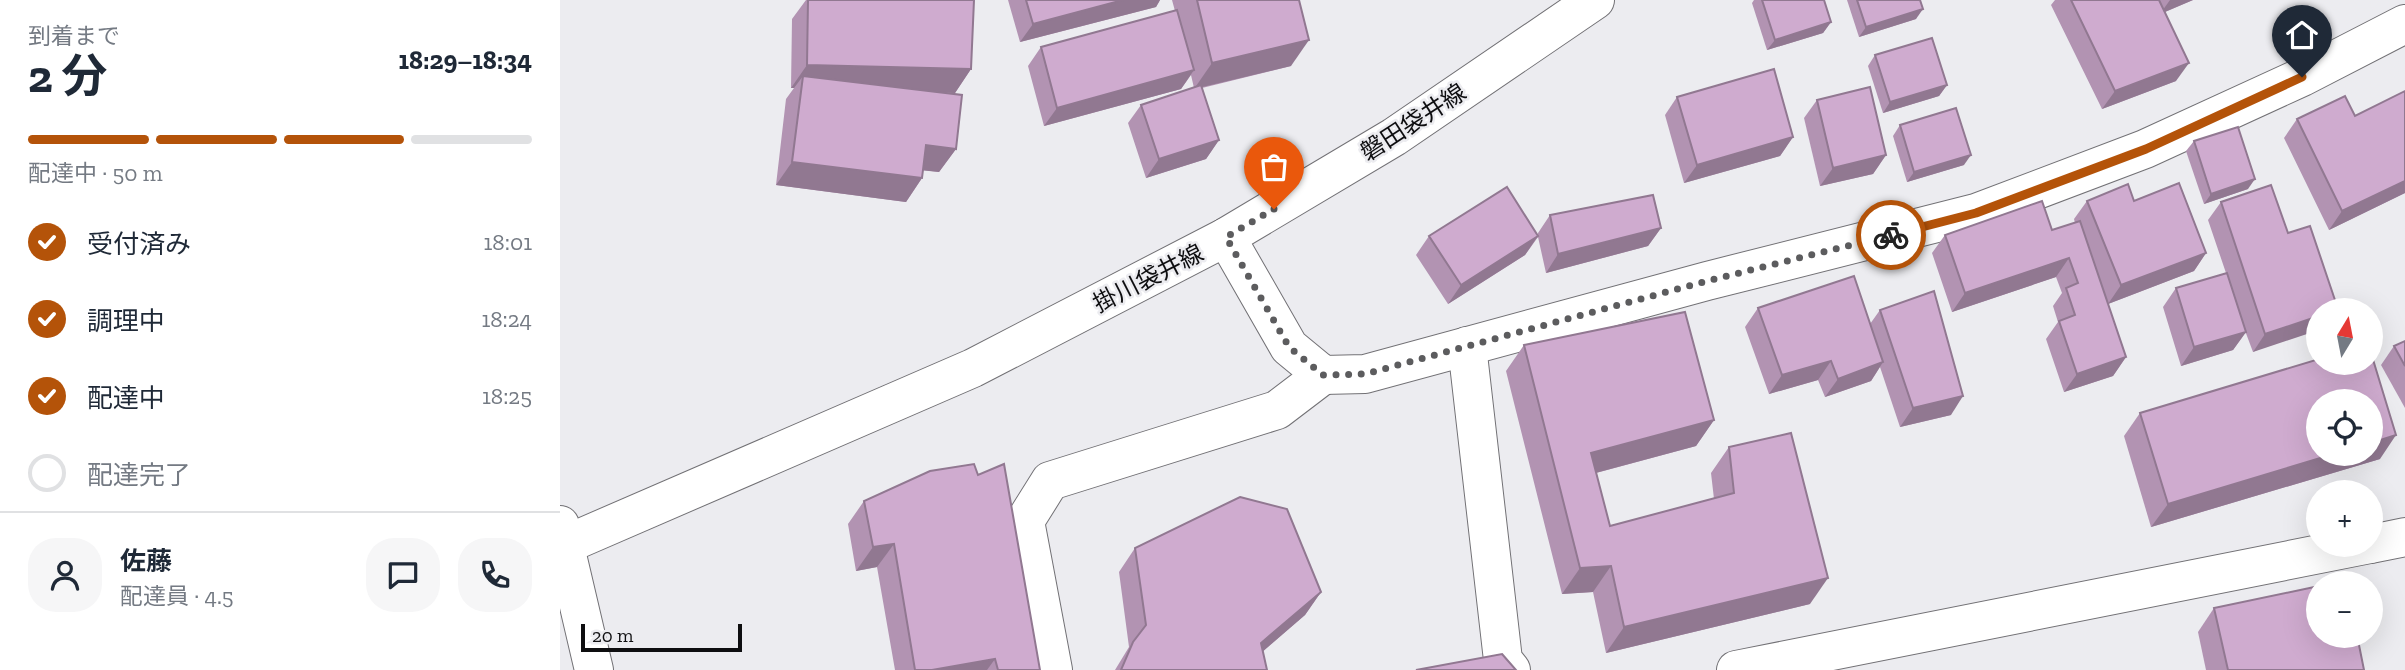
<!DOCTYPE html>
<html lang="ja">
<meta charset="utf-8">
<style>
body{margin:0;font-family:"Zilla Slab","Noto Sans JP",serif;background:#f6f6f7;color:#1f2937;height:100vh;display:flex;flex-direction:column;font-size:26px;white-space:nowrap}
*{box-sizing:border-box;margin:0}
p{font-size:23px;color:#747a83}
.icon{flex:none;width:38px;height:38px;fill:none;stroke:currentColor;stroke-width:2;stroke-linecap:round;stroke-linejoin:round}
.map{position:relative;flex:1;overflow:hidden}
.details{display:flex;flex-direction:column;background:#fff;width:560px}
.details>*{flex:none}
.needle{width:46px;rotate:10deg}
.tools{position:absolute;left:1746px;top:298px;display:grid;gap:14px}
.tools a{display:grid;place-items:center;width:77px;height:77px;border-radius:50%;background:#fff;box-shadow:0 7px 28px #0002;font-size:35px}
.scale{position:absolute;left:21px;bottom:18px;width:161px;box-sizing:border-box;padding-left:7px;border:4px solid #0e0e10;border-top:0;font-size:19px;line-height:24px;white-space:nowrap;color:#0e0e10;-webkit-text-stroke:5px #ececf0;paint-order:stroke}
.pin{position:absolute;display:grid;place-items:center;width:60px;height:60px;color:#fff;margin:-72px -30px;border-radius:50% 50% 50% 0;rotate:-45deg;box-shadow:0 0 7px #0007}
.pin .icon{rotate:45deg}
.courier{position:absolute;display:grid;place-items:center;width:70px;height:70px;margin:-35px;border:5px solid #b45309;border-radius:50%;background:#fff;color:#222;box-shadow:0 2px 9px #0007}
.summary em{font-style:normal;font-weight:700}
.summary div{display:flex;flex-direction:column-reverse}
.summary{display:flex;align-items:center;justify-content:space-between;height:119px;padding:0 28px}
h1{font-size:46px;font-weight:700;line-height:52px}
.bar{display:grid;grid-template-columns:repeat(4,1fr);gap:10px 7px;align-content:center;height:84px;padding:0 28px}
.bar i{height:9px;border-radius:5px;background:#e0e1e3}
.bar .active{background:#b45309}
.bar p{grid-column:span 4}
.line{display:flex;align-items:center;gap:18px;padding:0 28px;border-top:2px solid #e0e1e3}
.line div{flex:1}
.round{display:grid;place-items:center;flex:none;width:74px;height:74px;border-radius:28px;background:#f6f6f7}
ol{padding:0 28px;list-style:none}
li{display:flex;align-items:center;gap:21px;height:77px}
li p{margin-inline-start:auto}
li .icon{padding:7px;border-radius:50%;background:#b45309;color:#fff;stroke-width:4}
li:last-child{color:#747a83}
li i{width:38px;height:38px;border:4px solid #e0e1e3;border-radius:50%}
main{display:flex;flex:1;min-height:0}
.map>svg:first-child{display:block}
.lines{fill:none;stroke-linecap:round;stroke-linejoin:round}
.minor-casing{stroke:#727175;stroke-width:40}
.tertiary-casing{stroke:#727175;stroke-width:40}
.secondary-casing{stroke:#727175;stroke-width:40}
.minor{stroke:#fff;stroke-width:38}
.tertiary{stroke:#fff;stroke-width:38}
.secondary{stroke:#fff;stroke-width:38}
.wall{fill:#b293b2}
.shaded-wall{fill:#917891}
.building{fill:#cfabcf;stroke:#917891;stroke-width:2}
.done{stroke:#5c5c5e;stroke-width:7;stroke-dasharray:0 12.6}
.route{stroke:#b45309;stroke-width:9}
.labels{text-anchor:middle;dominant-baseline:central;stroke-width:5;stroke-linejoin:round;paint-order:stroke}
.street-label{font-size:24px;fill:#0e0e10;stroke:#ececf0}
</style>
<main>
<section class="details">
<div class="summary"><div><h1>2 分</h1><p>到着まで</p></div><em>18:29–18:34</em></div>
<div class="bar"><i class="active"></i><i class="active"></i><i class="active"></i><i></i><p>配達中 · 50 m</p></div>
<ol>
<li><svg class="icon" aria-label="check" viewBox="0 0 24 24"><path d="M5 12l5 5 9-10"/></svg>受付済み<p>18:01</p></li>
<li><svg class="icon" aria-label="check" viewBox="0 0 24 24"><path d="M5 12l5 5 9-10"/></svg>調理中<p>18:24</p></li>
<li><svg class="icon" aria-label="check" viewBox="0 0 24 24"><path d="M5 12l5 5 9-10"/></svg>配達中<p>18:25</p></li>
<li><i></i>配達完了</li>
</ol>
<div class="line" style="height:126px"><a class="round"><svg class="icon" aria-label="person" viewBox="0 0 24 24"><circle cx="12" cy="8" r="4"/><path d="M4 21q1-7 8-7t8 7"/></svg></a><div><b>佐藤</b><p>配達員 · 4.5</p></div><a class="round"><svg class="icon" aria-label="chat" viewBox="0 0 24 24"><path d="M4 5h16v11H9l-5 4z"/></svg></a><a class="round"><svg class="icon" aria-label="phone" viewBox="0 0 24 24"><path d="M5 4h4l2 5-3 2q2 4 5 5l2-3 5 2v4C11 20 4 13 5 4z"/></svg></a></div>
</section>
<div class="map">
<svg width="1845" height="670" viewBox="0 0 1845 670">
<rect width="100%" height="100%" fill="#ececf0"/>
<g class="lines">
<defs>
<g id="minor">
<polyline points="907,346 943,660 951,670"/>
<polyline points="1811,544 1845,537"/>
<polyline points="493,670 465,521 490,481 717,410 763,375"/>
<polyline points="1176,670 1810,544"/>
</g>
<polyline id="tertiary" points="0,525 34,670"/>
<g id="secondary">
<polyline points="666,237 729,347 763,375 805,374 1147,281 1416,213 1585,149 1742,77 1845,24"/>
<polyline points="0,547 413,368 666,237 834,137 1035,0"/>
</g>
</defs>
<use href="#minor" class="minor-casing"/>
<use href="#tertiary" class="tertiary-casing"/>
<use href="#secondary" class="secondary-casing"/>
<use href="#minor" class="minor"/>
<use href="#tertiary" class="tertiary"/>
<use href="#secondary" class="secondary"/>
</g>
<g class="wall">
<polygon points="246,0 414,0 411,69 395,93 381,92 396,149 379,172 363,170 362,178 346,202 216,185 226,99 234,88 231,88 232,19"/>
<polygon points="448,0 600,0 596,7 460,42"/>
<polygon points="612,0 739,0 731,66 642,88 659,140 646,159 586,178 568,123 581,105 634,88 631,75 621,89 484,126 468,66 481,47 615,11"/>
<polygon points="1194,0 1264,0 1271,22 1263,33 1207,50 1192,3"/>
<polygon points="1287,0 1360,0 1356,19 1299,37"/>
<polygon points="1495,0 1633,0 1605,12 1616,81 1542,109 1491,5"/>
<polygon points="1315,55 1387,85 1379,96 1323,113 1308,66"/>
<polygon points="1845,91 1845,193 1769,230 1724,138 1737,119 1795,116"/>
<polygon points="1117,97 1233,137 1220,156 1124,183 1105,115"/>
<polygon points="1257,100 1326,155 1313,174 1260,186 1244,118"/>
<polygon points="1340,125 1404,165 1347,182 1333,136"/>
<polygon points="1634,141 1688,189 1644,204 1626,151"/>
<polygon points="1527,201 1574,201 1646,253 1634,271 1548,304 1566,357 1553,376 1504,392 1486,339 1498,322 1493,306 1502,293 1496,277 1392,312 1372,253 1385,235 1492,230 1515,223 1514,219"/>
<polygon points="1661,202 1728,233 1778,309 1693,352 1684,328 1686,332 1673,350 1621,366 1603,307 1616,288 1666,273 1648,220"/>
<polygon points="990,215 1101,228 1088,246 986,273 978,237 965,255 888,304 856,255 869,236 978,236 978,233"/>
<polygon points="1198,308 1310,324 1320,310 1391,415 1340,427 1320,367 1311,381 1265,397 1258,380 1209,394 1185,327"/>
<polygon points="1845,341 1845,408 1821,365 1834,346"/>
<polygon points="964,345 1154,420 1136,446 1036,473 1050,526 1154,499 1151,473 1169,447 1250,604 1046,653 1033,592 1002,594 946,371"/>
<polygon points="1580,413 1820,459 1591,527 1564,436"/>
<polygon points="304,501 480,670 335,670 317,567 296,571 288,524"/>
<polygon points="575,548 761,592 745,615 703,651 707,670 555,670 569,647 559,572"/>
<polygon points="1654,608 1804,670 1646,670 1638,632"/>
</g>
<g class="shaded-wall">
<polygon points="563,0 600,0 596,7 460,42 473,24"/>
<polygon points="1610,0 1633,0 1600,14"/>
<polygon points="1363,9 1356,19 1299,37 1306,27"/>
<polygon points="1271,22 1263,33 1207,50 1215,40"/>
<polygon points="749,40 731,66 634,89 652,63"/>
<polygon points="1629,63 1616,81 1542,109 1555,91"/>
<polygon points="247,65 411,69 395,93 241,88 243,76 234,88 231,88"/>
<polygon points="634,70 621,89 484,126 497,108"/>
<polygon points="1387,85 1379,96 1323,113 1330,102"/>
<polygon points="1233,137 1220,156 1124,183 1137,165"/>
<polygon points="659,140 646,159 586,178 599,159"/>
<polygon points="366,145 396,149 379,172 349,169"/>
<polygon points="1326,155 1313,174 1260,186 1273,168"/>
<polygon points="1411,155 1404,165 1347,182 1354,172"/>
<polygon points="232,162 362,178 346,202 216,185"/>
<polygon points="1695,179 1688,189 1644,204 1651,194"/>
<polygon points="1845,181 1845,193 1769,230 1782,211"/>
<polygon points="1101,228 1088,246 986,273 998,254"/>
<polygon points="978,236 965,255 888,304 901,285"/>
<polygon points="1646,253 1634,271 1548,304 1561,285"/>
<polygon points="1509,258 1496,277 1392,312 1405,293"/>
<polygon points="1759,316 1759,330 1693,352 1705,334"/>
<polygon points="1686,332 1673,350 1621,366 1634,347"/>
<polygon points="1566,357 1553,376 1504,392 1517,374"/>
<polygon points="1271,361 1258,380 1209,394 1222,375"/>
<polygon points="1323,362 1311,381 1265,397 1278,379"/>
<polygon points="1403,396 1391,415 1340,427 1353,408"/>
<polygon points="1154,420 1136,446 1013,479 1031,453"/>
<polygon points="1836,435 1820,459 1591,527 1608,504 1777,453 1811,453 1811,443"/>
<polygon points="334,544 317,567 296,571 313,547"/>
<polygon points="1051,566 1033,592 1002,594 1020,568"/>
<polygon points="1268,578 1250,604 1046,653 1064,627"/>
<polygon points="761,592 745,615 685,667 701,643"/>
<polygon points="435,659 427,670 372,670"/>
</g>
<g class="building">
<polygon points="248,0 414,0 411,69 247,65"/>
<polygon points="466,0 563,0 473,24"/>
<polygon points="637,0 739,0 749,40 652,63"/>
<polygon points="1202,0 1264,0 1271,22 1215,40"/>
<polygon points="1297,0 1360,0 1363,9 1306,27"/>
<polygon points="1511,0 1599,0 1629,63 1555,91"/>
<polygon points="617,10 634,70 497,108 481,47"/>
<polygon points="1372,38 1387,85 1330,102 1315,55"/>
<polygon points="1214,69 1233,137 1137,165 1117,97"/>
<polygon points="243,76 402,95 396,149 366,145 362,178 232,162"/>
<polygon points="641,85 659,140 599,159 581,105"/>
<polygon points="1310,87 1326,155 1273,168 1257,100"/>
<polygon points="1845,91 1845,181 1782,211 1737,119 1785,96 1795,116"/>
<polygon points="1396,108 1411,155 1354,172 1340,125"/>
<polygon points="1678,127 1695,179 1651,194 1634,141"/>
<polygon points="1619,183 1646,253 1561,285 1527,201 1568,184 1574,201"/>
<polygon points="1711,185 1728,233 1750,226 1778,309 1759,310 1759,316 1705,334 1661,202"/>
<polygon points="947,187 978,236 901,285 869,236"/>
<polygon points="1093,195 1101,228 998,254 990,215"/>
<polygon points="1482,201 1492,230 1520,221 1566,357 1517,374 1499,321 1515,315 1506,288 1518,283 1509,258 1405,293 1385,235"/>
<polygon points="1667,273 1686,332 1634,347 1616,288"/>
<polygon points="1294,276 1323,362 1278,379 1271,361 1222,375 1198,308"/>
<polygon points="1374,291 1403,396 1353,408 1320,310"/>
<polygon points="1125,312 1154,420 1031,453 1050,526 1174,493 1169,447 1231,433 1268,578 1064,627 1051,566 1020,568 964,345"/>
<polygon points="1845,341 1845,366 1834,346"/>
<polygon points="1811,353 1836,435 1811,443 1811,401 1759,401 1759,453 1777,453 1608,504 1580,413 1759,359 1759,362 1811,362"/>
<polygon points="414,464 418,475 444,464 480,670 438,670 435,659 372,670 355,670 334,544 313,547 304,501 370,471"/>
<polygon points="680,497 727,509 761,592 701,643 707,670 561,670 573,642 586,625 575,548"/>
<polygon points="1759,586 1759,635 1797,635 1804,670 1668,670 1654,608"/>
<polygon points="942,654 956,670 856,670"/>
</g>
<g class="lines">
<polyline class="done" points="714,209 666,237 729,347 763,375 805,374 1147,281 1331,235"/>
<polyline class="route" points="1331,235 1416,213 1586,149 1742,77"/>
</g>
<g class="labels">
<g class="street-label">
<text transform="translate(853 122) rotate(-33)">磐田袋井線</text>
<text transform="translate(588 278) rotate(-27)">掛川袋井線</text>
</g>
</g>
</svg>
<div class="tools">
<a><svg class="needle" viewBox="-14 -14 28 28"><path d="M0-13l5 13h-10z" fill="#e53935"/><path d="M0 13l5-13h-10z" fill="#747a83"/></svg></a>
<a><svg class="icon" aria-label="locate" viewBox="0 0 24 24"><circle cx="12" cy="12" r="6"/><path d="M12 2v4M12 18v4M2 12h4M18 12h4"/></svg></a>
<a>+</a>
<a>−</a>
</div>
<div class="scale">20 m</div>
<div class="pin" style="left:714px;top:209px;background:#ea580c"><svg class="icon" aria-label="bag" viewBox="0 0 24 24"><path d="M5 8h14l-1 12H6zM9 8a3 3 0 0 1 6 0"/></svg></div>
<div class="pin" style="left:1742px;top:77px;background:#1f2937"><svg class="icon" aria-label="home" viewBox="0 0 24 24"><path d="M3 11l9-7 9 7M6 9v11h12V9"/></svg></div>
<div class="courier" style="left:1331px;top:235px"><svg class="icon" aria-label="bike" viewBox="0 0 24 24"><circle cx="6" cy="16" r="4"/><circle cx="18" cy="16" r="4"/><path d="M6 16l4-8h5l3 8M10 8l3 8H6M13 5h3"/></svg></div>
</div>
</main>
